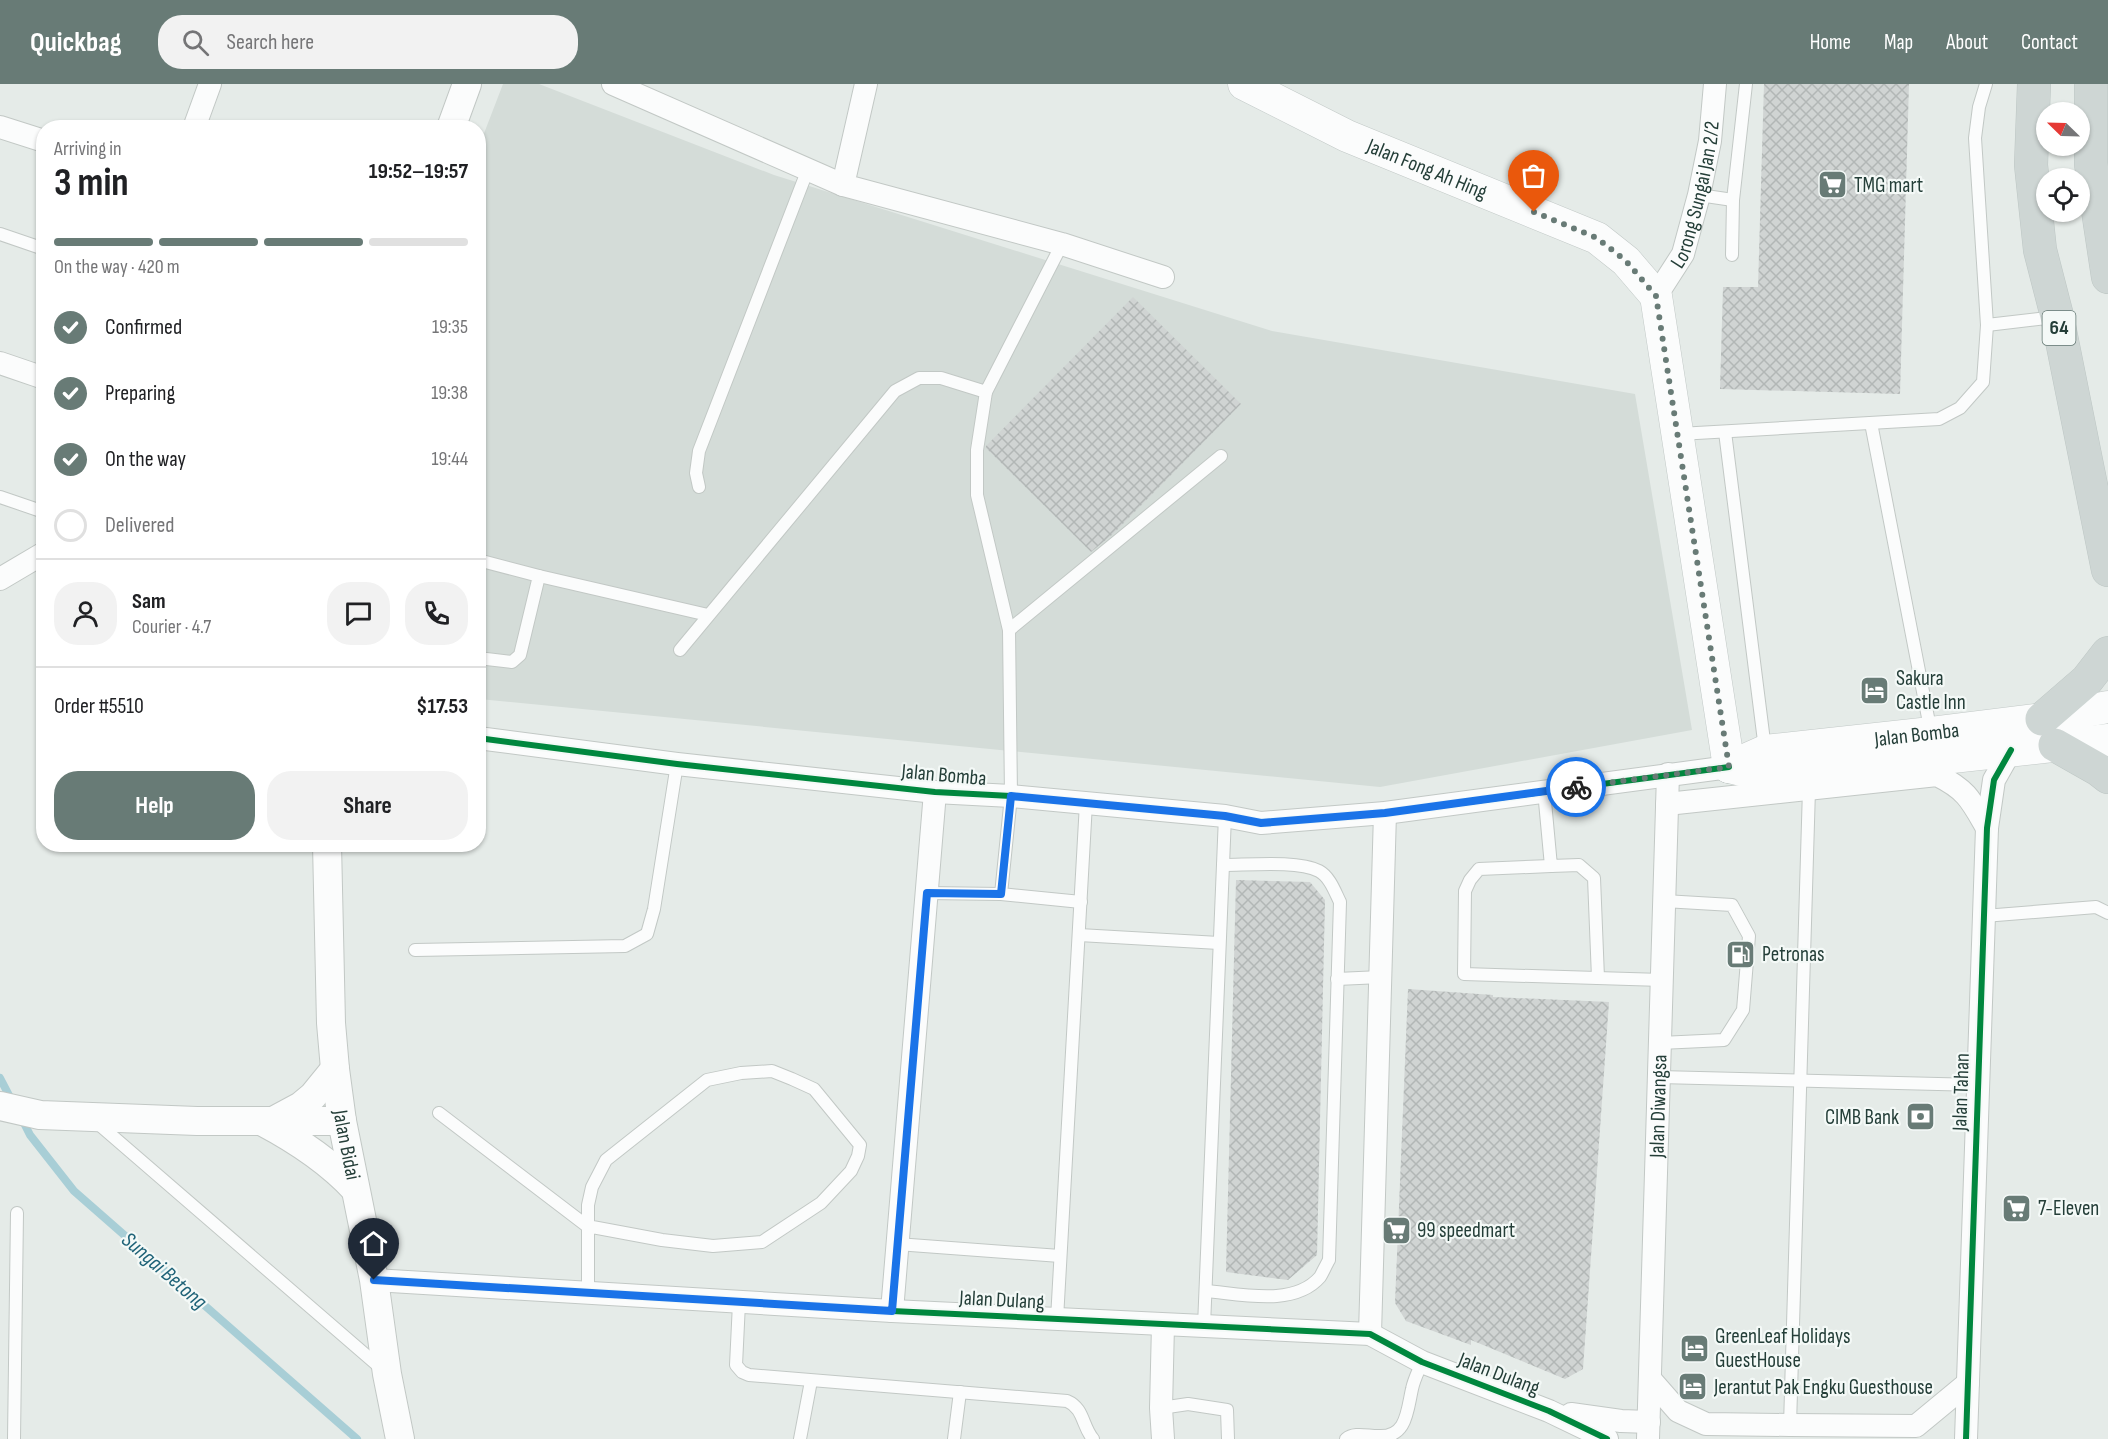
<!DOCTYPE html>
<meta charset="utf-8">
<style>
body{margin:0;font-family:"Sofia Sans Condensed",sans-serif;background:#f2f2f2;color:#202124;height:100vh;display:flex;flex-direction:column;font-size:22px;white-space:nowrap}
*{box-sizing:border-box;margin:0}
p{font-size:20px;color:#757577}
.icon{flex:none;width:33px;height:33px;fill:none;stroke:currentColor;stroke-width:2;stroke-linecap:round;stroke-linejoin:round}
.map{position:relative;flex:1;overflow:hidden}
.sheet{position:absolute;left:36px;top:36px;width:450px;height:732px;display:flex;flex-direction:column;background:#fff;border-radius:24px;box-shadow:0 2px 4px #0004}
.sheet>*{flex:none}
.needle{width:39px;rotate:293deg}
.tools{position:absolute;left:2036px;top:18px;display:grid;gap:12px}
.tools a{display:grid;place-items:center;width:54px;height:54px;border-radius:50%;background:#fff;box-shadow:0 2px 4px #0004;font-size:30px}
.pin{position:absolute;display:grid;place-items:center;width:51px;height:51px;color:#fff;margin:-62px -26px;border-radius:50% 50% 50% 0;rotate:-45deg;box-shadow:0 0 6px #0007}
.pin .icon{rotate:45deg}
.courier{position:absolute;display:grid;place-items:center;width:60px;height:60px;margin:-30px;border:4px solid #1a73e8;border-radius:50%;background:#fff;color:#222;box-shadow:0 2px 8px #0007}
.overview em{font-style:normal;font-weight:700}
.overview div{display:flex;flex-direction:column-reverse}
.overview{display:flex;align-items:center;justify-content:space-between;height:102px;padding:0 18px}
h1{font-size:39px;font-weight:700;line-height:45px}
.bar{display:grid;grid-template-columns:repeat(4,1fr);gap:9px 6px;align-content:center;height:72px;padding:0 18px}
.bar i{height:8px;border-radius:4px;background:#e0e0e0}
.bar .current{background:#687b76}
.bar p{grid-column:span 4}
.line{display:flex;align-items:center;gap:15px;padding:0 18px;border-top:2px solid #e0e0e0}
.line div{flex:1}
.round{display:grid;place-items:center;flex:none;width:63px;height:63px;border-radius:24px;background:#f2f2f2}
ol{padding:0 18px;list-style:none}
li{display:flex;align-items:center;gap:18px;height:66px}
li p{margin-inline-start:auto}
li .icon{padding:6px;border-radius:50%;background:#687b76;color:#fff;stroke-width:4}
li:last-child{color:#757577}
li i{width:33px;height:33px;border:3px solid #e0e0e0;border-radius:50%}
.action{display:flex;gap:12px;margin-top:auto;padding:12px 18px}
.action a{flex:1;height:69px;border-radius:24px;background:#687b76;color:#fff;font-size:24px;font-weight:700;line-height:69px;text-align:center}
.action a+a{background:#f2f2f2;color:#202124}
header{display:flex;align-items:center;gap:36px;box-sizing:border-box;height:84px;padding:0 30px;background:#687b76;color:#fff}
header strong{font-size:28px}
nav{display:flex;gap:33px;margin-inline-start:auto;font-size:21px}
.search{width:420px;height:54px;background:#f2f2f2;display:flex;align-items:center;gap:15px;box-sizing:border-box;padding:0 21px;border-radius:24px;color:#757577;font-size:22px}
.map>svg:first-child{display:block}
.built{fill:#d4dcd8}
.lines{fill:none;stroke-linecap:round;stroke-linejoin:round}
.stream{stroke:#a8ced6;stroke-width:8}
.building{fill:url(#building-cross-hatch)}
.service-casing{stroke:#c2c8c5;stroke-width:14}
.minor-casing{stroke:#c2c8c5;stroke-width:24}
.tertiary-casing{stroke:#c2c8c5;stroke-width:30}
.secondary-casing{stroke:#c1c8c6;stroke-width:33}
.primary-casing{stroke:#bdc6c4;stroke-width:34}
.service{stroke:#fbfcfc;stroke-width:12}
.minor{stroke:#fbfcfc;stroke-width:22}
.tertiary{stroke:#fbfcfc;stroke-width:28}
.secondary{stroke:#fbfcfc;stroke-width:32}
.primary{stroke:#ced6d4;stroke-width:33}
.cycleway-casing{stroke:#f4f9f7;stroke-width:10}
.cycleway{stroke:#00873e;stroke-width:6}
.done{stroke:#687b76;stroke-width:6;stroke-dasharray:0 10.8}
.route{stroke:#1a73e8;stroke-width:8}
.labels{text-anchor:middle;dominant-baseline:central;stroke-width:4.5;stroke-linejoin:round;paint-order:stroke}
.shield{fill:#f4f9f7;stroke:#627671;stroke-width:1.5}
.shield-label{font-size:20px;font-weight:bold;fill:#243e38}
.street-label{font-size:21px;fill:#243e38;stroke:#f4f9f7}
.poi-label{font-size:21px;fill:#243e38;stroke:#f4f9f7;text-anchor:start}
.water-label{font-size:22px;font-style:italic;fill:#1f6378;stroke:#f4f9f7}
</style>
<header>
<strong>Quickbag</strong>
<div class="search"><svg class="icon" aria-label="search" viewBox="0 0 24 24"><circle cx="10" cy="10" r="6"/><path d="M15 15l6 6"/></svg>Search here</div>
<nav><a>Home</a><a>Map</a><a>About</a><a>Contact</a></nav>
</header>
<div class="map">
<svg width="2108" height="1355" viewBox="0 0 2108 1355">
<defs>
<pattern id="building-cross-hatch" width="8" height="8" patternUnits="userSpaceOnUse" patternTransform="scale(1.5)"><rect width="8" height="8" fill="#d0d4d3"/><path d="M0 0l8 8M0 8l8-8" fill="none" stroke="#b2b7b6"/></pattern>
</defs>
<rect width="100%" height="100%" fill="#e5ebe8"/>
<polygon class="built" points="503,0 539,0 774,91 1272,247 1635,310 1692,646 1380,703 479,615 478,65"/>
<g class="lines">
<g class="stream">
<polyline points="0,994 12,1017"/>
<polyline points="21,1033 30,1051 74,1107 357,1355"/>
</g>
</g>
<g class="building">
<polygon points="1764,0 1909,0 1900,310 1720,305 1723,203 1758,203"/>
<polygon points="1133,213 1241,320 1113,450 1091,468 986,364 986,362"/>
<polygon points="1236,796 1310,798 1325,816 1317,1171 1288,1196 1226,1188"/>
<polygon points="1408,905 1493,911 1493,913 1609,918 1583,1285 1565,1295 1471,1256 1471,1261 1406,1237 1395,1219"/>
</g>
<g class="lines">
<defs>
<g id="service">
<polyline points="1699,111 1733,116"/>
<polyline points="0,150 44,165"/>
<polyline points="1732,171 1733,116 1746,0"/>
<polyline points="1987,241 2055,233"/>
<polyline points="986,308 977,366 977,411 1009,546 1011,712 1001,810 1081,818"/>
<polyline points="1871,339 1931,649"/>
<polyline points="1725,348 1765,665"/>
<polyline points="1679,350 1939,335 1960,324 1983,298 1987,241 1975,54 1979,23 1986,0"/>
<polyline points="699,403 696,389 699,367 808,85"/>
<polyline points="0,413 44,428"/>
<polyline points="478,476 539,492 520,571 512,578 478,574"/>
<polyline points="539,492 708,531"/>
<polyline points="1009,546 1221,372"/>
<polyline points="680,566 895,307 919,294 941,294 986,308 1062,160"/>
<polyline points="1544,707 1551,782 1579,781 1594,794 1598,894"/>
<polyline points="1551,782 1479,785 1470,796 1465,807 1464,890 1662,896"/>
<polyline points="927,809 1001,810"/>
<polyline points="1984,832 2096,823 2108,829"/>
<polyline points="1079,851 1219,859"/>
<polyline points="415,866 625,862 647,850 654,825 677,680"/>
<polyline points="1337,895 1381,893"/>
<polyline points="1660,959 1724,956 1743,926 1749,852 1732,821 1664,817"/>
<polyline points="1659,993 1978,1001"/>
<polyline points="439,1029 587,1142 662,1156 713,1162 762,1158 821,1119 851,1087 858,1072 860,1061 814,1005 792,995 772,987 741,989 707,996 606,1076 592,1103 588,1121 588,1209"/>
<polyline points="95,1037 382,1285"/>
<polyline points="897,1160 1060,1172"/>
<path d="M1206 1207C1241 1210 1294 1223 1320 1193 1323 1188 1326 1181 1329 1176L1340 818C1335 808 1330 793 1319 787 1298 776 1248 781 1223 781"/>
<path d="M739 1219 736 1281 742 1288 749 1291 1067 1317C1084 1324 1082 1342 1093 1355"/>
<polyline points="1057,1235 1086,719"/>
<polyline points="1204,1242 1225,732"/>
<polyline points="1161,1324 1188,1320 1227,1326 1228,1355"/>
<polyline points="1790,1341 1809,705"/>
<polyline points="14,1355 17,1129"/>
<polyline points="800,1355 811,1297"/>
<polyline points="954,1355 960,1308"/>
<path d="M1346 1355C1354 1348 1367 1352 1378 1352 1407 1354 1407 1327 1412 1305 1414 1295 1419 1286 1422 1278"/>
</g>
<g id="minor">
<polyline points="613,0 843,101 1062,160 1163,193"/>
<polyline points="0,43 44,57"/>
<polyline points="194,44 210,0"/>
<polyline points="843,101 866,0"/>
<path id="s1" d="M1656 212 1683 170 1699 111 1710 57 1715 0"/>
<polyline points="0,279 44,294"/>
<polyline points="0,495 44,469"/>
<polyline points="478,654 677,680 935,708 1011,712 1225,732 1261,739 1385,729 1729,683"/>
<path d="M1667 720 1937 691C1967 706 1971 716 1987 744"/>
<polyline points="374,1196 892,1227 1370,1250 1422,1278 1549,1327 1607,1355"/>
<polyline points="892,1227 935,708"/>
<polyline points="1370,1250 1385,729"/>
<polyline points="1650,1295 1678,1327 1706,1340 1790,1341 1916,1342 1968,1299"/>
<polyline points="1571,1330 1621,1337 1649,1338"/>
<polyline points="1163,1355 1161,1324 1163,1241"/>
<path id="s2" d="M1648 1355 1668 690"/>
<polyline points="1966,1355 1987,744 1994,696 2011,666"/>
</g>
<g id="tertiary">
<polyline points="451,44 467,0"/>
<path id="s3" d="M327 760 331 939 335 985 342 1037 374 1196 387 1290 400 1355"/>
<polyline points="0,1022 40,1031 197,1037 342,1037"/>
<polyline points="275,1036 301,1022 313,1012 335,985"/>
<path d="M263 1038C297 1056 329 1077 355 1105"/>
</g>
<g id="secondary">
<path id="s4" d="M1244 0 1347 52 1597 154 1626 177 1656 212 1729 683"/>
<path id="s5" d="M1729 683 1765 667 1931 649 2042 635 2108 623"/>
<polyline points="1729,683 1770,693 2108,656"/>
</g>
<g id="primary">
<polyline points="2034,0 2031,81 2040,166 2057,232 2108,486"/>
<polyline points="2091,0 2091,80 2108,193"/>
<polyline points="2042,635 2087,596 2108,569"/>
<polyline points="2055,661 2099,686 2108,693"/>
</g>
</defs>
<use href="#service" class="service-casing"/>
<use href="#minor" class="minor-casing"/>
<use href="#tertiary" class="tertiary-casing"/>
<use href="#secondary" class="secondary-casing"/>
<use href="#primary" class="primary-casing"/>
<use href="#service" class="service"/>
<use href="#minor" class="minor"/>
<use href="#tertiary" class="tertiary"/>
<use href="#secondary" class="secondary"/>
<use href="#primary" class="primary"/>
<defs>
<g id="cycleway">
<polyline points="478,654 677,680 935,708 1011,712 1225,732 1261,739 1385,729 1729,683"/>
<polyline points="374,1196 892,1227 1370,1250 1422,1278 1549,1327 1607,1355"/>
<polyline points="1966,1355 1987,744 1994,696 2011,666"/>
</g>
</defs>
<use href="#cycleway" class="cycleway-casing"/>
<use href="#cycleway" class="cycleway"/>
</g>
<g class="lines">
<polyline class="done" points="1534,128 1597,154 1626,177 1656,212 1729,683 1576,703"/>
<polyline class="route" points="374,1196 892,1227 927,809 1001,810 1011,712 1225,732 1261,739 1385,729 1576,703"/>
</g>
<defs>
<symbol id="supermarket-square" viewBox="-11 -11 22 22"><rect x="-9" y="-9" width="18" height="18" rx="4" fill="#687b76" stroke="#f4f9f7"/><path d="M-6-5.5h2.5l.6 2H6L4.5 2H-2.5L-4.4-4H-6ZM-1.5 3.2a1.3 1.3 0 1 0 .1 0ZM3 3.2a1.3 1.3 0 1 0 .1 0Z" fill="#fff"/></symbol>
<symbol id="hotel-square" viewBox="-11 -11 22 22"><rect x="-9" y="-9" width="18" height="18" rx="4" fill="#687b76" stroke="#f4f9f7"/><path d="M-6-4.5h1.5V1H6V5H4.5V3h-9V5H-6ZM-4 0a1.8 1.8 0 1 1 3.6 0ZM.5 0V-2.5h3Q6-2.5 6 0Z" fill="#fff"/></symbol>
<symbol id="fuel-square" viewBox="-11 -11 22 22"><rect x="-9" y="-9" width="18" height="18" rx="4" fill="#687b76" stroke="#f4f9f7"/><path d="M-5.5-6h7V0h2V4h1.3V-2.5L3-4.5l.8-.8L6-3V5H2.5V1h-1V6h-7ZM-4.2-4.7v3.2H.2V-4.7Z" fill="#fff"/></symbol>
<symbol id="bank-square" viewBox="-11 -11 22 22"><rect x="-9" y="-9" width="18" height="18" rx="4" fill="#687b76" stroke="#f4f9f7"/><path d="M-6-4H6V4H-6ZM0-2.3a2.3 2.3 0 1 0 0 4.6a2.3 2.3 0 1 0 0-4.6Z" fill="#fff"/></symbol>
</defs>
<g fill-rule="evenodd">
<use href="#supermarket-square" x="1816" y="84" width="33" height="33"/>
<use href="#hotel-square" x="1858" y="590" width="33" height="33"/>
<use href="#fuel-square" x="1724" y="854" width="33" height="33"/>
<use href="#bank-square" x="1904" y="1016" width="33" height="33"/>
<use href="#supermarket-square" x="2000" y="1108" width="33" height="33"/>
<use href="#supermarket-square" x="1380" y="1130" width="33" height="33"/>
<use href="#hotel-square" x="1678" y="1248" width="33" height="33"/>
<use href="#hotel-square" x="1676" y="1286" width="33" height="33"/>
</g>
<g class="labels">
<rect class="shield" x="2042.5" y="227" width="33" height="34" rx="4.5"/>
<g class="shield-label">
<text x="2059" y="244">64</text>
</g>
<g class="street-label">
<text stroke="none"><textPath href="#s4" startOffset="202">Jalan Fong Ah Hing</textPath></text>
<text stroke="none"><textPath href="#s1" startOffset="111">Lorong Sungai Jan 2/2</textPath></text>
<text stroke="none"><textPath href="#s5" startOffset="192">Jalan Bomba</textPath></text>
<text transform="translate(944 691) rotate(5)">Jalan Bomba</text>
<text transform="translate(1961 1008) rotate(-88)">Jalan Tahan</text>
<text stroke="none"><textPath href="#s2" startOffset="333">Jalan Diwangsa</textPath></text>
<text stroke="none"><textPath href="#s3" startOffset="302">Jalan Bidai</textPath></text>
<text transform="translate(1002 1216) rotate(3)">Jalan Dulang</text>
<text transform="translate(1499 1290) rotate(21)">Jalan Dulang</text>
</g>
<g class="poi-label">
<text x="1854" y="101">TMG mart</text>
<text x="1896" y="594">Sakura<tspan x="1896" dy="24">Castle Inn</tspan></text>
<text x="1762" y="870">Petronas</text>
<text x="1899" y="1033" text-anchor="end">CIMB Bank</text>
<text x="2038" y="1124">7-Eleven</text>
<text x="1417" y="1146">99 speedmart</text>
<text x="1715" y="1252">GreenLeaf Holidays<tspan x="1715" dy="24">GuestHouse</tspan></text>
<text x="1714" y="1303">Jerantut Pak Engku Guesthouse</text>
</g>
<g class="water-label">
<text transform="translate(164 1187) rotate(41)">Sungai Betong</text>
</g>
</g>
</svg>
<div class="tools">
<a><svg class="needle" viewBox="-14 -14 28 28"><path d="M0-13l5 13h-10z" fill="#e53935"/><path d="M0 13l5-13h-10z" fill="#757577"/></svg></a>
<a><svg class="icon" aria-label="locate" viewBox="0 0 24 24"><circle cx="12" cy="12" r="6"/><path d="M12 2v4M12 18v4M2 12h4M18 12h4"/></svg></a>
</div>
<div class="pin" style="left:1534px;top:128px;background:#ea580c"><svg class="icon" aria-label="bag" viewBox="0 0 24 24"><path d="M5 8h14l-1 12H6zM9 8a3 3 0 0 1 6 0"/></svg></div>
<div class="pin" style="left:374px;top:1196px;background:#1f2937"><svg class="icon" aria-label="home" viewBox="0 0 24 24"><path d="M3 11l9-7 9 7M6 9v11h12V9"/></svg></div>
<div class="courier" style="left:1576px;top:703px"><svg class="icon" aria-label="bike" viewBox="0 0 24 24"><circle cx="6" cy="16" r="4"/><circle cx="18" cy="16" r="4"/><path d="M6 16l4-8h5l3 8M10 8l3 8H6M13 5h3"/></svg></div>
<section class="sheet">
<div class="overview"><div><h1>3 min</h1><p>Arriving in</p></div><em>19:52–19:57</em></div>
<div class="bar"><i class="current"></i><i class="current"></i><i class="current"></i><i></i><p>On the way · 420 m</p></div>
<ol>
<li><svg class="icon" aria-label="check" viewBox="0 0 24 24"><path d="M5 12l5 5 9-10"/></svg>Confirmed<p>19:35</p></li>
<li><svg class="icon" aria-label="check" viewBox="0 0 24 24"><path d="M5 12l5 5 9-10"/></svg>Preparing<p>19:38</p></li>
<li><svg class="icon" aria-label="check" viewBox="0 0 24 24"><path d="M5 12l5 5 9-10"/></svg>On the way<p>19:44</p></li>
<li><i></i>Delivered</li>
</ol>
<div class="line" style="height:108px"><a class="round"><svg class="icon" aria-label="person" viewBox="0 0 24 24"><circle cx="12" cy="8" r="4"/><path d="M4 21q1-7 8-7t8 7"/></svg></a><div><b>Sam</b><p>Courier · 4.7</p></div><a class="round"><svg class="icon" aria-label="chat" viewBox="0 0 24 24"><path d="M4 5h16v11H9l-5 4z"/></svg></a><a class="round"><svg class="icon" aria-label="phone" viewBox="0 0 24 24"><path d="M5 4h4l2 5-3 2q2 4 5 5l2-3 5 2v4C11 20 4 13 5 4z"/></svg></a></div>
<div class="line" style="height:78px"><div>Order #5510</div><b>$17.53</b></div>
<div class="action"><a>Help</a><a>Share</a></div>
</section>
</div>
